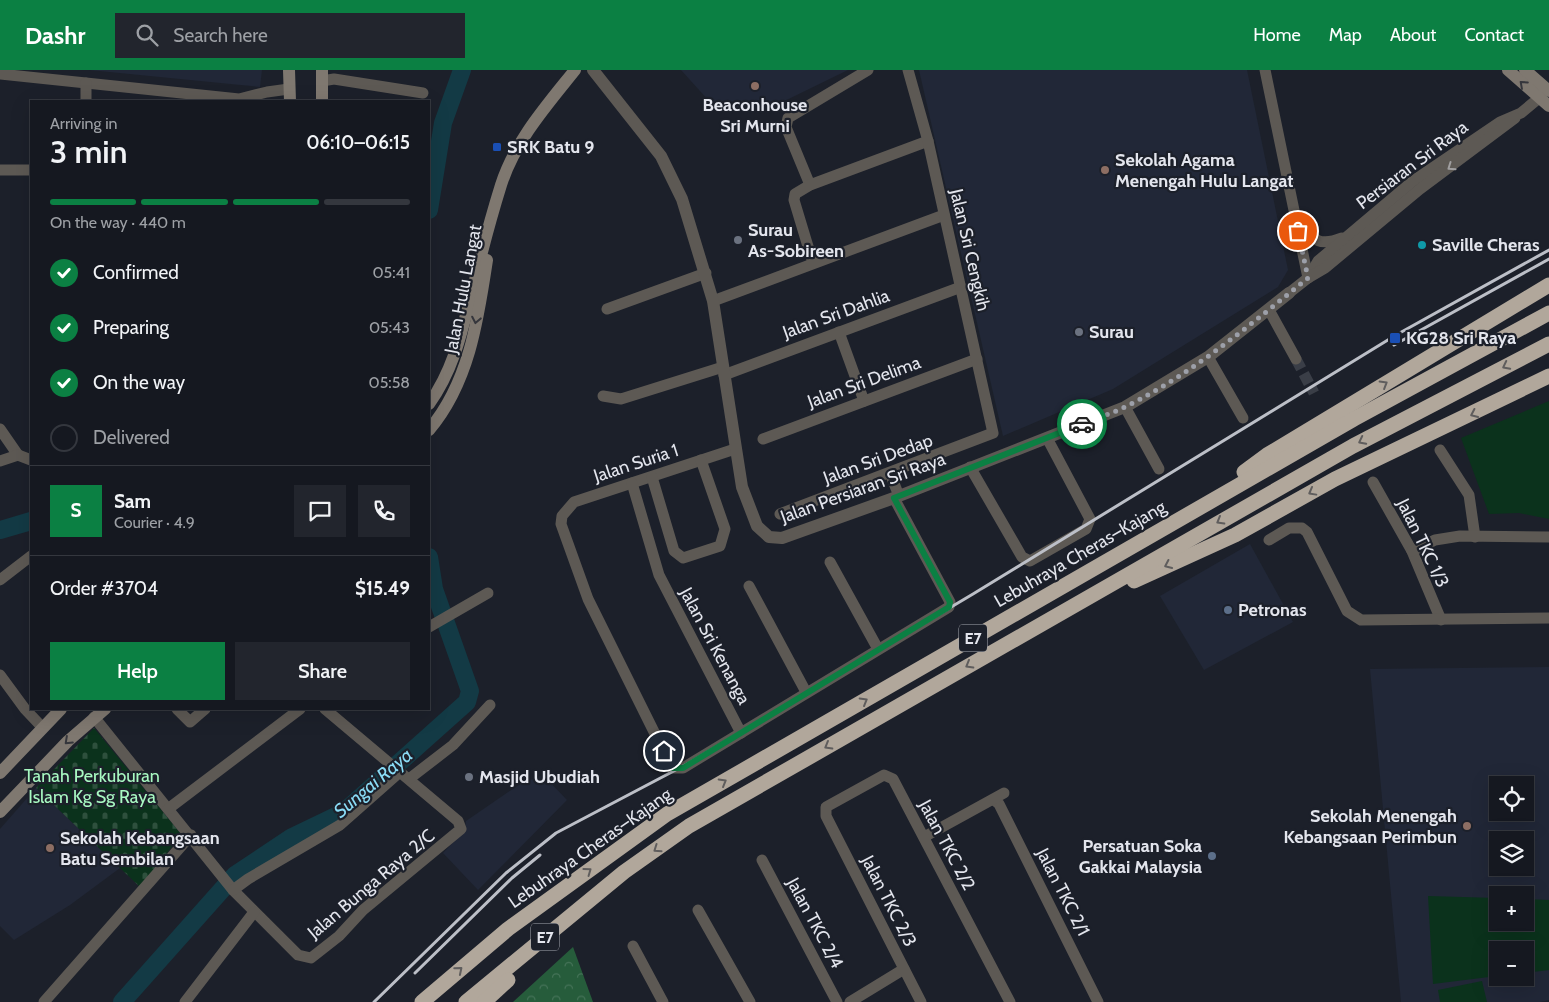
<!DOCTYPE html>
<meta charset="utf-8">
<style>
body{margin:0;font-family:Cabin,sans-serif;background:#22252d;color:#f1f3f6;height:100vh;display:flex;flex-direction:column;font-size:19px;white-space:nowrap}
*{box-sizing:border-box;margin:0}
p{font-size:16px;color:#9da0a5}
.icon{flex:none;width:28px;height:28px;fill:none;stroke:currentColor;stroke-width:2;stroke-linecap:round;stroke-linejoin:round}
.map{position:relative;flex:1;overflow:hidden}
.drawer{position:absolute;left:30px;top:30px;width:400px;height:610px;display:flex;flex-direction:column;background:#151820;border-radius:0px;box-shadow:0 5px 20px #0002,0 0 0 1px #34373e}
.drawer>*{flex:none}
.fabs{position:absolute;left:1489px;top:706px;display:grid;gap:10px}
.fabs a{display:grid;place-items:center;width:45px;height:45px;border-radius:0px;background:#151820;box-shadow:0 5px 20px #0002,0 0 0 1px #34373e;font-size:25px}
.pin{position:absolute;display:grid;place-items:center;width:42px;height:42px;color:#fff;margin:-21px;border:2px solid #fff;border-radius:50%;box-shadow:0 1px 5px #0007}
.courier{position:absolute;display:grid;place-items:center;width:50px;height:50px;margin:-25px;border:4px solid #0b8043;border-radius:50%;background:#fff;color:#222;box-shadow:0 1px 6px #0007}
.headline em{font-style:normal;font-weight:600}
.headline div{display:flex;flex-direction:column-reverse}
.headline{display:flex;align-items:center;justify-content:space-between;height:85px;padding:0 20px}
h1{font-size:32px;font-weight:600;line-height:38px}
.bar{display:grid;grid-template-columns:repeat(4,1fr);gap:8px 5px;align-content:center;height:60px;padding:0 20px}
.bar i{height:6px;border-radius:4px;background:#34373e}
.bar .on{background:#0b8043}
.bar p{grid-column:span 4}
.line{display:flex;align-items:center;gap:12px;padding:0 20px;border-top:1px solid #34373e}
.line div{flex:1}
.round{display:grid;place-items:center;flex:none;width:52px;height:52px;border-radius:0px;background:#22252d}
ol{padding:0 20px;list-style:none}
li{display:flex;align-items:center;gap:15px;height:55px}
li p{margin-inline-start:auto}
li .icon{padding:5px;border-radius:50%;background:#0b8043;color:#fff;stroke-width:4}
li:last-child{color:#9da0a5}
li i{width:28px;height:28px;border:2px solid #34373e;border-radius:50%}
.cta{display:flex;gap:10px;margin-top:auto;padding:10px 20px}
.cta a{flex:1;height:58px;border-radius:0px;background:#0b8043;color:#fff;font-size:20px;font-weight:600;line-height:58px;text-align:center}
.cta a+a{background:#22252d;color:#f1f3f6}
header{display:flex;align-items:center;gap:30px;box-sizing:border-box;height:70px;padding:0 25px;background:#0b8043;color:#fff}
header strong{font-size:24px}
nav{display:flex;gap:28px;margin-inline-start:auto;font-size:18px}
.search{width:350px;height:45px;background:#22252d;display:flex;align-items:center;gap:12px;box-sizing:border-box;padding:0 18px;border-radius:0px;color:#9da0a5;font-size:19px}
.map>svg:first-child{display:block}
.built{fill:#212737;fill-rule:evenodd}
.forest{fill:url(#forest-crowns)}
.cemetery{fill:url(#cemetery-stones)}
.green{fill:#0b321c}
.lines{fill:none;stroke-linecap:round;stroke-linejoin:round}
.river{stroke:#133a45;stroke-width:18}
.minor-tunnel{stroke:#3a3e47;stroke-width:11;stroke-dasharray:11 5.5;stroke-linecap:butt}
.minor{stroke:#5d5954;stroke-width:11}
.tertiary{stroke:#5d5954;stroke-width:12}
.secondary{stroke:#7f7870;stroke-width:12}
.motorway{stroke:#b1a79b;stroke-width:15}
.rail{stroke:#bcbfc7;stroke-width:3}
.oneway{stroke:#35363c}
.oneway2{stroke:#a09fa0}
.oneway3{stroke:#5f5d5d}
.done{stroke:#9da0a9;stroke-width:5;stroke-dasharray:0 9}
.route{stroke:#0b8043;stroke-width:6}
.education-dot{fill:#8d6e63;stroke:#1c202a;stroke-width:2}
.transit-dot{fill:#1a4fb4;stroke:#1c202a;stroke-width:2}
.worship-dot{fill:#6b7280;stroke:#1c202a;stroke-width:2}
.culture-dot{fill:#0f9aa8;stroke:#1c202a;stroke-width:2}
.service-dot{fill:#5c6f8a;stroke:#1c202a;stroke-width:2}
.labels{text-anchor:middle;dominant-baseline:central;stroke-width:4.5;stroke-linejoin:round;paint-order:stroke}
.shield{fill:#1c202a;stroke:#a7aab2;stroke-width:1}
.shield-label{font-size:16px;font-weight:bold;fill:#e3e5ed}
.poi-label{font-size:18px;font-weight:bold;fill:#e3e5ed;stroke:#1c202a;text-anchor:start}
.street-label{font-size:18px;fill:#e3e5ed;stroke:#1c202a}
.park-label{font-size:18px;fill:#a8f9c2;stroke:#1c202a}
.water-label{font-size:19px;font-style:italic;fill:#8adcf6;stroke:#1c202a}
</style>
<header>
<strong>Dashr</strong>
<div class="search"><svg class="icon" aria-label="search" viewBox="0 0 24 24"><circle cx="10" cy="10" r="6"/><path d="M15 15l6 6"/></svg>Search here</div>
<nav><a>Home</a><a>Map</a><a>About</a><a>Contact</a></nav>
</header>
<div class="map">
<svg width="1549" height="932" viewBox="0 0 1549 932">
<defs>
<pattern id="forest-crowns" width="20" height="18" patternUnits="userSpaceOnUse" patternTransform="scale(1.25)"><rect width="20" height="18" fill="#265c3b"/><path d="M2 6a3 3 0 1 1 6 0M12 15a3 3 0 1 1 6 0" fill="none" stroke="#457358"/></pattern>
<pattern id="cemetery-stones" width="16" height="16" patternUnits="userSpaceOnUse" patternTransform="scale(1.25)"><rect width="16" height="16" fill="#0b321c"/><path d="M2 7V4a2 2 0 0 1 4 0v3zM10 15v-3a2 2 0 0 1 4 0v3z" fill="#2e503d"/></pattern>
</defs>
<rect width="100%" height="100%" fill="#1c202a"/>
<g class="built">
<polygon points="89,0 262,0 260,17"/>
<polygon points="681,0 848,0 760,43 709,31"/>
<polygon points="919,0 1247,0 1288,200 1278,217 1113,319 1003,366"/>
<polygon points="1250,474 1293,552 1204,600 1160,526"/>
<path d="M1549 597V930L1540 932H1401L1370 599ZM1498 715H1525V742H1498ZM1498 770H1525V798H1498ZM1498 825H1525V852H1498ZM1498 880H1525V908H1498Z"/>
<polygon points="543,705 567,730 478,820 443,783 465,760 466,751 520,714"/>
<polygon points="36,718 120,798 70,835 14,870 0,856 0,759"/>
</g>
<polygon class="forest" points="573,877 593,932 513,932"/>
<polygon class="cemetery" points="94,658 181,764 141,818 36,718"/>
<g class="green">
<polygon points="1549,331 1549,449 1519,443 1489,444 1461,368"/>
<polygon points="1428,826 1497,828 1498,852 1525,852 1525,829 1549,830 1549,900 1525,903 1525,880 1498,880 1497,906 1433,914"/>
<polygon points="1482,911 1487,932 1440,932 1438,920"/>
</g>
<g class="lines">
<g class="river">
<polyline points="429,140 443,53 462,0"/>
<polyline points="0,460 31,451"/>
<polyline points="122,932 235,805 292,767 344,742 467,632 470,621 434,519 429,487"/>
</g>
<polyline class="minor-tunnel" points="1296,289 1314,323"/>
<g class="minor">
<polyline points="1265,0 1308,208"/>
<polyline points="0,4 239,29 267,22 289,19"/>
<polyline points="322,11 334,9 423,23"/>
<polyline points="86,31 86,13"/>
<polyline points="0,100 31,100"/>
<polyline points="810,115 786,57 788,48 868,0"/>
<path d="M1297 149C1313 168 1316 178 1342 168"/>
<polyline points="813,193 794,130 795,124 810,115 928,71"/>
<polyline points="1308,208 1318,191 1413,111 1500,52 1521,43 1539,28"/>
<polyline points="1289,223 1308,208 1325,198 1420,119 1515,48"/>
<polyline points="713,231 944,145"/>
<polyline points="607,239 706,203"/>
<polyline points="1269,240 1296,289"/>
<polyline points="839,262 864,331"/>
<polyline points="1208,287 1243,348"/>
<polyline points="724,305 961,217"/>
<polyline points="603,326 621,329 723,297"/>
<polyline points="1125,337 1159,399"/>
<polyline points="0,359 18,385"/>
<polyline points="763,369 977,289"/>
<polyline points="735,379 574,432 562,446 561,454 588,529 672,698 683,698 949,537 950,532 894,428"/>
<polyline points="1440,380 1469,425 1475,467"/>
<polyline points="0,391 18,385 31,390"/>
<polyline points="970,397 1022,487 1030,491 1086,459 1090,449 1047,368"/>
<polyline points="890,403 899,426"/>
<polyline points="652,407 674,481 683,488 720,476 725,459 701,390"/>
<polyline points="1373,412 1412,481 1441,550"/>
<polyline points="632,413 659,505 741,663"/>
<polyline points="780,444 993,363 928,71 908,0"/>
<polyline points="1269,470 1289,458 1302,458 1307,462 1347,541 1361,550 1549,548"/>
<polyline points="1412,481 1435,470 1460,466 1549,467"/>
<polyline points="830,492 878,579"/>
<polyline points="0,510 31,486"/>
<polyline points="749,516 806,622"/>
<polyline points="429,557 488,523"/>
<polyline points="0,605 25,639 42,657"/>
<polyline points="177,639 190,652 205,639"/>
<polyline points="94,647 233,820 298,885 311,888 339,866 363,840 461,759 458,751 325,639"/>
<polyline points="409,709 453,675 490,635"/>
<polyline points="994,730 999,734 1098,932"/>
<polyline points="168,739 300,639"/>
<polyline points="924,767 1004,723"/>
<polyline points="762,790 837,932"/>
<polyline points="233,820 248,809 340,755 400,702"/>
<polyline points="698,840 750,932"/>
<polyline points="633,876 663,932"/>
<polyline points="44,932 191,765"/>
<polyline points="185,932 254,842"/>
<polyline points="850,932 904,899"/>
<polyline points="921,932 826,746 826,737 884,705 893,709 1010,932"/>
</g>
<polyline class="tertiary" points="593,0 661,86 682,129 713,231 742,417 757,456 769,467 782,468 894,428 1125,337 1208,287 1289,223"/>
<g class="secondary">
<polyline points="289,0 290,31"/>
<polyline points="1508,0 1549,36"/>
<polyline points="1525,0 1549,21"/>
<polyline points="322,31 322,0"/>
<path d="M429 334C455 298 463 256 474 214 482 181 491 147 501 115 515 71 547 35 575 0"/>
<path d="M429 360C469 313 478 250 487 190"/>
<polyline points="0,703 61,639"/>
<polyline points="0,742 68,671 105,639"/>
</g>
<g class="motorway">
<polyline points="1244,402 1267,385 1549,215"/>
<polyline points="1134,511 1235,465 1335,409 1549,306"/>
<polyline points="422,932 508,859 667,744 1354,349 1549,243"/>
<polyline points="466,932 624,802 689,756 1353,376 1549,274"/>
<polyline points="484,932 508,910"/>
</g>
<g class="rail">
<polyline points="1394,275 1549,189"/>
<polyline points="415,903 512,808 540,785"/>
<polyline points="374,932 506,803 556,763 689,693 973,524 1396,265 1549,180"/>
</g>
</g>
<defs><path id="oneway-chevron" d="M-2-3.5L2.5 0L-2 3.5" fill="none" stroke-width="1.6" stroke-linecap="round" stroke-linejoin="round" transform="scale(1.25)"/></defs>
<g class="oneway">
<use href="#oneway-chevron" transform="translate(1523 14) rotate(-138)"/>
<use href="#oneway-chevron" transform="translate(476 250) rotate(101)"/>
<use href="#oneway-chevron" transform="translate(68 671) rotate(137)"/>
</g>
<use class="oneway2" href="#oneway-chevron" transform="translate(1451 97) rotate(145)"/>
<g class="oneway3">
<use href="#oneway-chevron" transform="translate(1506 296) rotate(153)"/>
<use href="#oneway-chevron" transform="translate(1384 314) rotate(-31)"/>
<use href="#oneway-chevron" transform="translate(1474 344) rotate(155)"/>
<use href="#oneway-chevron" transform="translate(1362 371) rotate(153)"/>
<use href="#oneway-chevron" transform="translate(1312 422) rotate(151)"/>
<use href="#oneway-chevron" transform="translate(1220 451) rotate(150)"/>
<use href="#oneway-chevron" transform="translate(1168 495) rotate(155)"/>
<use href="#oneway-chevron" transform="translate(969 595) rotate(150)"/>
<use href="#oneway-chevron" transform="translate(864 631) rotate(-30)"/>
<use href="#oneway-chevron" transform="translate(828 676) rotate(150)"/>
<use href="#oneway-chevron" transform="translate(723 712) rotate(-30)"/>
<use href="#oneway-chevron" transform="translate(657 779) rotate(145)"/>
<use href="#oneway-chevron" transform="translate(588 801) rotate(-36)"/>
<use href="#oneway-chevron" transform="translate(459 900) rotate(-40)"/>
</g>
<g class="lines">
<path class="done" d="M1082 354C1096 348 1111 344 1125 337 1192 304 1250 255 1308 208L1298 161"/>
<polyline class="route" points="664,681 672,698 683,698 949,537 950,532 894,428 1082,354"/>
</g>
<g class="education-dot">
<circle cx="755" cy="16" r="5"/>
<circle cx="1105" cy="100" r="5"/>
<circle cx="1467" cy="756" r="5"/>
<circle cx="50" cy="778" r="5"/>
</g>
<g class="transit-dot">
<rect x="492" y="72" width="10" height="10" rx="2.5"/>
<rect x="1389" y="262" width="12" height="12" rx="2.5"/>
</g>
<g class="worship-dot">
<circle cx="738" cy="170" r="5"/>
<circle cx="1079" cy="262" r="5"/>
<circle cx="469" cy="707" r="5"/>
</g>
<circle class="culture-dot" cx="1422" cy="175" r="5"/>
<g class="service-dot">
<circle cx="1228" cy="540" r="5"/>
<circle cx="1212" cy="786" r="5"/>
</g>
<g class="labels">
<g class="shield">
<rect x="959" y="554.5" width="28" height="27" rx="4"/>
<rect x="531" y="853.5" width="28" height="27" rx="4"/>
</g>
<g class="shield-label">
<text x="973" y="568">E7</text>
<text x="545" y="867">E7</text>
</g>
<g class="poi-label">
<text x="755" y="35" text-anchor="middle">Beaconhouse<tspan x="755" dy="21">Sri Murni</tspan></text>
<text x="507" y="77">SRK Batu 9</text>
<text x="1115" y="90">Sekolah Agama<tspan x="1115" dy="21">Menengah Hulu Langat</tspan></text>
<text x="748" y="160">Surau<tspan x="748" dy="21">As-Sobireen</tspan></text>
<text x="1432" y="175">Saville Cheras</text>
<text x="1089" y="262">Surau</text>
<text x="1406" y="268">KG28 Sri Raya</text>
<text x="1238" y="540">Petronas</text>
<text x="479" y="707">Masjid Ubudiah</text>
<text x="1457" y="746" text-anchor="end">Sekolah Menengah<tspan x="1457" dy="21">Kebangsaan Perimbun</tspan></text>
<text x="60" y="768">Sekolah Kebangsaan<tspan x="60" dy="21">Batu Sembilan</tspan></text>
<text x="1202" y="776" text-anchor="end">Persatuan Soka<tspan x="1202" dy="21">Gakkai Malaysia</tspan></text>
</g>
<g class="street-label">
<text transform="translate(1412 95) rotate(-37)">Persiaran Sri Raya</text>
<text transform="translate(970 180) rotate(77)">Jalan Sri Cengkih</text>
<text transform="translate(463 219) rotate(-79)">Jalan Hulu Langat</text>
<text transform="translate(836 244) rotate(-20)">Jalan Sri Dahlia</text>
<text transform="translate(864 312) rotate(-20)">Jalan Sri Delima</text>
<text transform="translate(878 389) rotate(-20)">Jalan Sri Dedap</text>
<text transform="translate(636 393) rotate(-18)">Jalan Suria 1</text>
<text transform="translate(863 418) rotate(-20)">Jalan Persiaran Sri Raya</text>
<text transform="translate(1423 473) rotate(64)">Jalan TKC 1/3</text>
<text transform="translate(1080 484) rotate(-30)">Lebuhraya Cheras–Kajang</text>
<text transform="translate(715 576) rotate(62)">Jalan Sri Kenanga</text>
<text transform="translate(947 775) rotate(62)">Jalan TKC 2/2</text>
<text transform="translate(590 778) rotate(-35)">Lebuhraya Cheras–Kajang</text>
<text transform="translate(371 814) rotate(-40)">Jalan Bunga Raya 2/C</text>
<text transform="translate(1063 822) rotate(63)">Jalan TKC 2/1</text>
<text transform="translate(889 831) rotate(63)">Jalan TKC 2/3</text>
<text transform="translate(815 853) rotate(62)">Jalan TKC 2/4</text>
</g>
<g class="park-label">
<text x="92" y="706">Tanah Perkuburan<tspan x="92" dy="21">Islam Kg Sg Raya</tspan></text>
</g>
<g class="water-label">
<text transform="translate(373 713) rotate(-40)">Sungai Raya</text>
</g>
</g>
</svg>
<div class="fabs">
<a><svg class="icon" aria-label="locate" viewBox="0 0 24 24"><circle cx="12" cy="12" r="6"/><path d="M12 2v4M12 18v4M2 12h4M18 12h4"/></svg></a>
<a><svg class="icon" aria-label="layers" viewBox="0 0 24 24"><path d="M12 4l9 5-9 5-9-5zM3 14l9 5 9-5"/></svg></a>
<a>+</a>
<a>−</a>
</div>
<div class="pin" style="left:1298px;top:161px;background:#ea580c"><svg class="icon" aria-label="bag" viewBox="0 0 24 24"><path d="M5 8h14l-1 12H6zM9 8a3 3 0 0 1 6 0"/></svg></div>
<div class="pin" style="left:664px;top:681px;background:#1f2937"><svg class="icon" aria-label="home" viewBox="0 0 24 24"><path d="M3 11l9-7 9 7M6 9v11h12V9"/></svg></div>
<div class="courier" style="left:1082px;top:354px"><svg class="icon" aria-label="car" viewBox="0 0 24 24"><path d="M5 17H2v-5l4-1 3-4h7l3 4 3 1v5h-3M9 17h6M6 11h13"/><circle cx="7" cy="17" r="2"/><circle cx="17" cy="17" r="2"/></svg></div>
<section class="drawer">
<div class="headline"><div><h1>3 min</h1><p>Arriving in</p></div><em>06:10–06:15</em></div>
<div class="bar"><i class="on"></i><i class="on"></i><i class="on"></i><i></i><p>On the way · 440 m</p></div>
<ol>
<li><svg class="icon" aria-label="check" viewBox="0 0 24 24"><path d="M5 12l5 5 9-10"/></svg>Confirmed<p>05:41</p></li>
<li><svg class="icon" aria-label="check" viewBox="0 0 24 24"><path d="M5 12l5 5 9-10"/></svg>Preparing<p>05:43</p></li>
<li><svg class="icon" aria-label="check" viewBox="0 0 24 24"><path d="M5 12l5 5 9-10"/></svg>On the way<p>05:58</p></li>
<li><i></i>Delivered</li>
</ol>
<div class="line" style="height:90px"><b class="round" style="background:#0b8043;color:#fff">S</b><div><b>Sam</b><p>Courier · 4.9</p></div><a class="round"><svg class="icon" aria-label="chat" viewBox="0 0 24 24"><path d="M4 5h16v11H9l-5 4z"/></svg></a><a class="round"><svg class="icon" aria-label="phone" viewBox="0 0 24 24"><path d="M5 4h4l2 5-3 2q2 4 5 5l2-3 5 2v4C11 20 4 13 5 4z"/></svg></a></div>
<div class="line" style="height:65px"><div>Order #3704</div><b>$15.49</b></div>
<div class="cta"><a>Help</a><a>Share</a></div>
</section>
</div>
